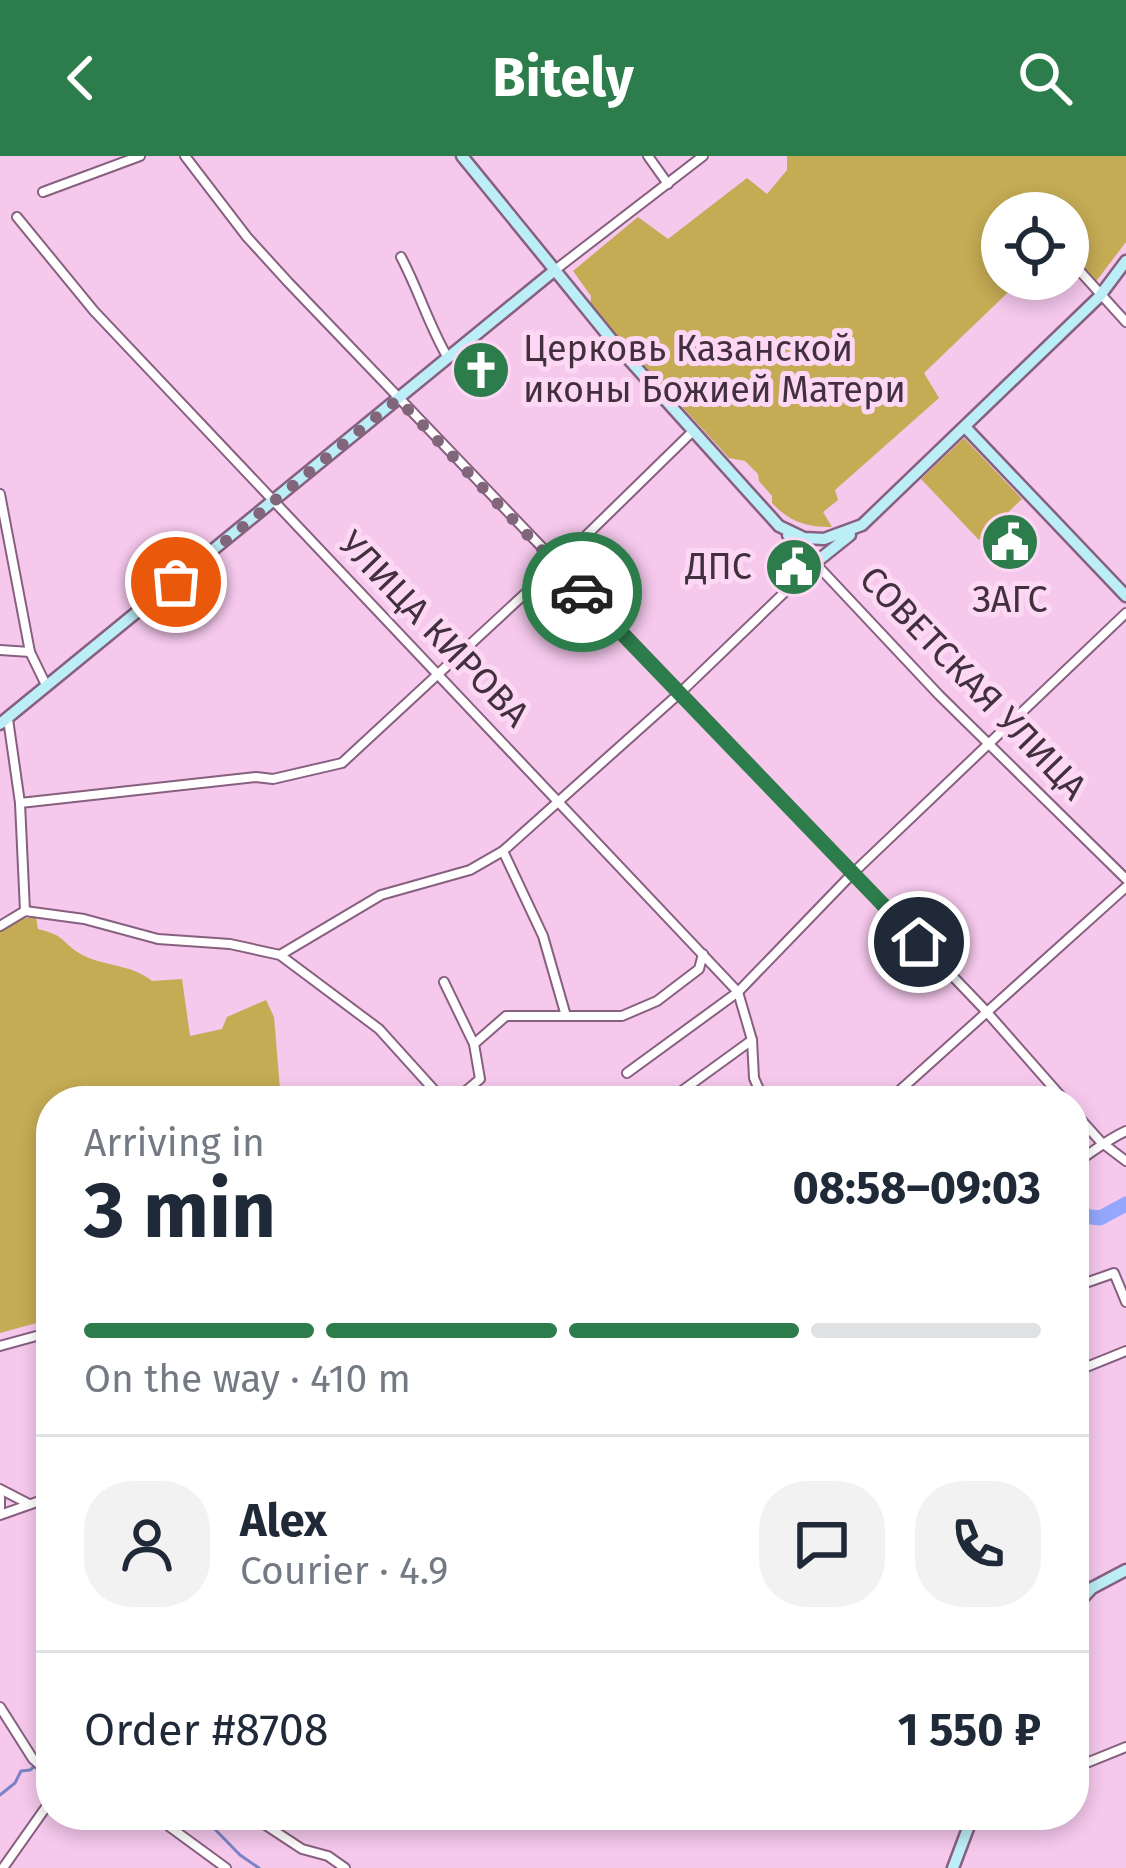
<!DOCTYPE html>
<meta charset="utf-8">
<style>
body{margin:0;font-family:"Fira Sans",sans-serif;background:#f2f2f3;color:#1f2937;height:100vh;display:flex;flex-direction:column;font-size:45px;white-space:nowrap}
*{box-sizing:border-box;margin:0}
p{font-size:39px;color:#747a83}
.icon{flex:none;width:66px;height:66px;fill:none;stroke:currentColor;stroke-width:2;stroke-linecap:round;stroke-linejoin:round}
.map{position:relative;flex:1;overflow:hidden}
.panel{position:absolute;left:36px;top:930px;width:1053px;height:744px;display:flex;flex-direction:column;background:#fff;border-radius:48px;box-shadow:0 6px 18px #0003}
.panel>*{flex:none}
.tools{position:absolute;left:981px;top:36px;display:grid;gap:24px}
.tools a{display:grid;place-items:center;width:108px;height:108px;border-radius:50%;background:#fff;box-shadow:0 6px 18px #0003;font-size:60px}
.pin{position:absolute;display:grid;place-items:center;width:102px;height:102px;color:#fff;margin:-51px;border:6px solid #fff;border-radius:50%;box-shadow:0 3px 12px #0007}
.courier{position:absolute;display:grid;place-items:center;width:120px;height:120px;margin:-60px;border:9px solid #2d7c4c;border-radius:50%;background:#fff;color:#222;box-shadow:0 3px 15px #0007}
.head em{font-style:normal;font-weight:700}
.head div{display:flex;flex-direction:column-reverse}
.head{display:flex;align-items:center;justify-content:space-between;height:204px;padding:0 48px}
h1{font-size:78px;font-weight:700;line-height:90px}
.bar{display:grid;grid-template-columns:repeat(4,1fr);gap:18px 12px;align-content:center;height:144px;padding:0 48px}
.bar i{height:15px;border-radius:9px;background:#e0e1e3}
.bar .on{background:#2d7c4c}
.bar p{grid-column:span 4}
.line{display:flex;align-items:center;gap:30px;padding:0 48px;border-top:3px solid #e0e1e3}
.line div{flex:1}
.round{display:grid;place-items:center;flex:none;width:126px;height:126px;border-radius:48px;background:#f2f2f3}
header{display:flex;justify-content:space-between;align-items:center;height:156px;padding:0 48px;background:#2d7c4c;color:#fff;font-size:54px;font-weight:700}
.map>svg:first-child{display:block}
.green{fill:#c4ab54}
.lines{fill:none;stroke-linecap:round;stroke-linejoin:round}
.stream{stroke:#7b83c4;stroke-width:3}
.river{stroke:#94a7fd;stroke-width:15}
.street-casing{stroke:#875f7f;stroke-width:12}
.secondary-casing{stroke:#875f7f;stroke-width:15}
.street{stroke:#fff;stroke-width:8}
.secondary{stroke:#bceef7;stroke-width:10}
.done{stroke:#81657b;stroke-width:12;stroke-dasharray:0 21.6}
.route{stroke:#2d7c4c;stroke-width:15}
.labels{text-anchor:middle;dominant-baseline:central;stroke-width:10;stroke-linejoin:round;paint-order:stroke}
.poi-label{font-size:36px;fill:#42303e;stroke:#fdd8f5;text-anchor:start}
.street-label{font-size:36px;fill:#42303e;stroke:#fdd8f5}
</style>
<header><svg class="icon" aria-label="back" viewBox="0 0 24 24"><path d="M15 5l-7 7 7 7"/></svg>Bitely<svg class="icon" aria-label="search" viewBox="0 0 24 24"><circle cx="10" cy="10" r="6"/><path d="M15 15l6 6"/></svg></header>
<div class="map">
<svg width="1126" height="1712" viewBox="0 0 1126 1712">
<rect width="100%" height="100%" fill="#f5c8ec"/>
<g class="green">
<path d="M787 0H1126V86L1094 128 1068 103V57H1002V123H1022L924 217 939 242 835 334 838 344 823 356 832 371C806 371 790 366 772 347V340L759 325 758 318 745 305 729 302 590 150 591 140 573 115 638 61 668 83 747 22 767 38 787 14Z"/>
<polygon points="964,282 1022,343 979,384 921,323"/>
<path d="M36 761 38 773C66 780 59 784 79 797 102 811 130 807 152 825L182 823 190 880 222 873 227 861 266 844 274 861 281 945H51V1163L0 1177V774L18 763Z"/>
</g>
<g class="lines">
<g class="stream">
<polyline points="0,1639 15,1627 21,1615 30,1614 51,1597"/>
<polyline points="201,1659 240,1699 259,1712"/>
</g>
<polyline class="river" points="1074,1059 1100,1062 1126,1048"/>
<defs>
<g id="street">
<polyline points="185,0 247,81 288,126 985,854 1065,945"/>
<polyline points="648,0 668,28"/>
<polyline points="43,36 140,0"/>
<polyline points="17,61 94,155 738,836 752,884 754,922 764,945"/>
<path d="M401 101C419 135 429 170 448 202"/>
<polyline points="1068,102 1126,166"/>
<polyline points="555,114 703,0"/>
<polyline points="0,338 30,496 46,529"/>
<polyline points="0,494 30,496"/>
<polyline points="8,563 20,647 25,755"/>
<polyline points="20,647 256,621 273,623 342,607 556,409 692,276"/>
<polyline points="503,695 543,780 566,860"/>
<polyline points="25,755 84,763 158,783 230,788 280,799 379,873 444,945"/>
<polyline points="0,770 25,755"/>
<polyline points="280,799 381,739 470,714 503,695 682,535 815,407 939,539 1126,723"/>
<polyline points="444,826 474,888"/>
<polyline points="627,917 738,836 852,718 1126,457"/>
<polyline points="454,945 480,923 474,888 506,860 622,860 657,845 699,813 703,798"/>
<polyline points="668,945 752,884"/>
<polyline points="888,945 1126,731"/>
<polyline points="1074,956 1101,986 1126,1005"/>
<path d="M1074 1008C1093 996 1106 984 1126 975"/>
<polyline points="1074,1131 1114,1117 1126,1146"/>
<polyline points="0,1190 51,1176"/>
<polyline points="1074,1216 1126,1195"/>
<polyline points="0,1333 29,1348"/>
<polyline points="0,1341 0,1352"/>
<polyline points="43,1343 51,1375"/>
<polyline points="0,1359 51,1341"/>
<polyline points="0,1551 33,1603 51,1619"/>
<polyline points="1074,1612 1126,1591"/>
<polyline points="161,1659 170,1671 226,1712"/>
<polyline points="259,1659 261,1666 302,1693 328,1700 345,1712"/>
<polyline points="3,1712 51,1644"/>
</g>
<g id="secondary">
<polyline points="462,0 615,188 779,370 804,382 824,383 862,369 1099,141 1126,105"/>
<polyline points="965,271 1126,440"/>
<polyline points="788,379 815,407 850,379"/>
<polyline points="0,568 555,114"/>
<polyline points="1074,1451 1092,1432 1126,1414"/>
<polyline points="953,1712 973,1659"/>
</g>
</defs>
<use href="#street" class="street-casing"/>
<use href="#secondary" class="secondary-casing"/>
<use href="#street" class="street"/>
<use href="#secondary" class="secondary"/>
</g>
<g class="lines">
<polyline class="done" points="176,426 398,243 582,436"/>
<polyline class="route" points="582,436 919,786"/>
</g>
<defs>
<symbol id="church-disc" viewBox="-11 -11 22 22"><circle r="9.5" fill="#2d7c4c" stroke="#fdd8f5"/><path d="M-1.2-6h2.4v3.5h3.3v2.4h-3.3V6h-2.4V-.1h-3.3v-2.4h3.3Z" fill="#fff"/></symbol>
<symbol id="civic-disc" viewBox="-11 -11 22 22"><circle r="9.5" fill="#2d7c4c" stroke="#fdd8f5"/><path d="M-.6-6.5H3V-4.5H.6V-3L4-1V1h2V6H-6V1h2V-1L-.6-3ZM-1.2 2.5V6h2.4V2.5Z" fill="#fff"/></symbol>
</defs>
<g fill-rule="evenodd">
<use href="#church-disc" x="448" y="181" width="66" height="66"/>
<use href="#civic-disc" x="977" y="353" width="66" height="66"/>
<use href="#civic-disc" x="761" y="378" width="66" height="66"/>
</g>
<g class="labels">
<g class="poi-label">
<text x="523" y="193">Церковь Казанской<tspan x="523" dy="41">иконы Божией Матери</tspan></text>
<text x="752" y="411" text-anchor="end">ДПС</text>
<text x="1010" y="444" text-anchor="middle">ЗАГС</text>
</g>
<g class="street-label">
<text transform="translate(434 473) rotate(46)">УЛИЦА КИРОВА</text>
<text transform="translate(973 527) rotate(46)">СОВЕТСКАЯ УЛИЦА</text>
</g>
</g>
</svg>
<div class="tools">
<a><svg class="icon" aria-label="locate" viewBox="0 0 24 24"><circle cx="12" cy="12" r="6"/><path d="M12 2v4M12 18v4M2 12h4M18 12h4"/></svg></a>
</div>
<div class="pin" style="left:176px;top:426px;background:#ea580c"><svg class="icon" aria-label="bag" viewBox="0 0 24 24"><path d="M5 8h14l-1 12H6zM9 8a3 3 0 0 1 6 0"/></svg></div>
<div class="pin" style="left:919px;top:786px;background:#1f2937"><svg class="icon" aria-label="home" viewBox="0 0 24 24"><path d="M3 11l9-7 9 7M6 9v11h12V9"/></svg></div>
<div class="courier" style="left:582px;top:436px"><svg class="icon" aria-label="car" viewBox="0 0 24 24"><path d="M5 17H2v-5l4-1 3-4h7l3 4 3 1v5h-3M9 17h6M6 11h13"/><circle cx="7" cy="17" r="2"/><circle cx="17" cy="17" r="2"/></svg></div>
<section class="panel">
<div class="head"><div><h1>3 min</h1><p>Arriving in</p></div><em>08:58–09:03</em></div>
<div class="bar"><i class="on"></i><i class="on"></i><i class="on"></i><i></i><p>On the way · 410 m</p></div>
<div class="line" style="height:216px"><a class="round"><svg class="icon" aria-label="person" viewBox="0 0 24 24"><circle cx="12" cy="8" r="4"/><path d="M4 21q1-7 8-7t8 7"/></svg></a><div><b>Alex</b><p>Courier · 4.9</p></div><a class="round"><svg class="icon" aria-label="chat" viewBox="0 0 24 24"><path d="M4 5h16v11H9l-5 4z"/></svg></a><a class="round"><svg class="icon" aria-label="phone" viewBox="0 0 24 24"><path d="M5 4h4l2 5-3 2q2 4 5 5l2-3 5 2v4C11 20 4 13 5 4z"/></svg></a></div>
<div class="line" style="height:156px"><div>Order #8708</div><b>1 550 ₽</b></div>
</section>
</div>
